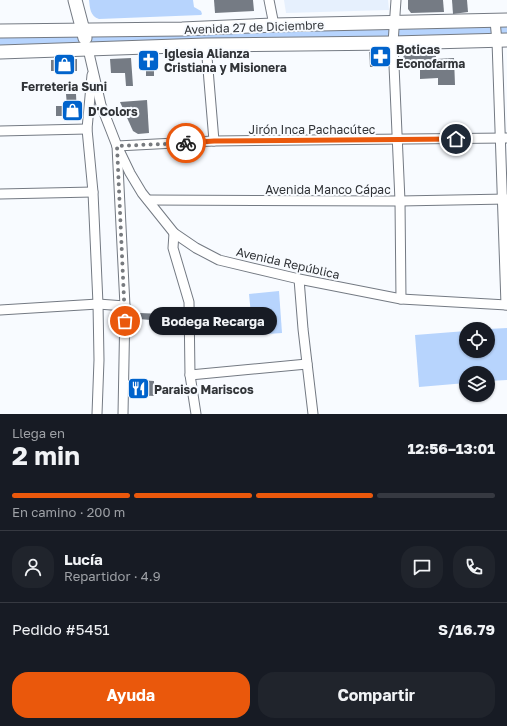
<!DOCTYPE html>
<html lang="es">
<meta charset="utf-8">
<style>
body{margin:0;font-family:"Golos Text",sans-serif;background:#20242c;color:#f1f3f6;height:100vh;display:flex;flex-direction:column;font-size:15px;white-space:nowrap}
*{box-sizing:border-box;margin:0}
p{font-size:13px;color:#9ea1a6}
.icon{flex:none;width:22px;height:22px;fill:none;stroke:currentColor;stroke-width:2;stroke-linecap:round;stroke-linejoin:round}
.map{position:relative;height:414px;overflow:hidden}
.drawer{display:flex;flex-direction:column;background:#171b24;flex:1}
.drawer>*{flex:none}
.fabs{position:absolute;left:459px;top:322px;display:grid;gap:8px}
.fabs a{display:grid;place-items:center;width:36px;height:36px;border-radius:50%;background:#171b24;box-shadow:0 1px 3px #0004;font-size:20px}
.pin{position:absolute;display:grid;place-items:center;width:34px;height:34px;color:#fff;margin:-17px;border:2px solid #fff;border-radius:50%;box-shadow:0 1px 4px #0007}
.courier{position:absolute;display:grid;place-items:center;width:40px;height:40px;margin:-20px;border:3px solid #ea580c;border-radius:50%;background:#fff;color:#222;box-shadow:0 1px 5px #0007}
.bubble{position:absolute;height:28px;border-radius:14px;background:#171b24;box-shadow:0 1px 3px #0004;font-size:13px;font-weight:700;line-height:28px;text-align:center}
.head em{font-style:normal;font-weight:700}
.head div{display:flex;flex-direction:column-reverse}
.head{display:flex;align-items:center;justify-content:space-between;height:68px;padding:0 12px}
h1{font-size:26px;font-weight:700;line-height:30px}
.bar{display:grid;grid-template-columns:repeat(4,1fr);gap:6px 4px;align-content:center;height:48px;padding:0 12px}
.bar i{height:5px;border-radius:3px;background:#363941}
.bar .active{background:#ea580c}
.bar p{grid-column:span 4}
.line{display:flex;align-items:center;gap:10px;padding:0 12px;border-top:1px solid #363941}
.line div{flex:1}
.round{display:grid;place-items:center;flex:none;width:42px;height:42px;border-radius:16px;background:#20242c}
.cta{display:flex;gap:8px;margin-top:auto;padding:8px 12px}
.cta a{flex:1;height:46px;border-radius:16px;background:#ea580c;color:#fff;font-size:16px;font-weight:700;line-height:46px;text-align:center}
.cta a+a{background:#20242c;color:#f1f3f6}
.map>svg:first-child{display:block}
.built{fill:#e6f0fd}
.green{fill:#b7d4fd}
.building{fill:#757b84}
.lines{fill:none;stroke-linecap:round;stroke-linejoin:round}
.street-casing{stroke:#747a83;stroke-width:11}
.secondary-casing{stroke:#747a83;stroke-width:15}
.street{stroke:#fff;stroke-width:9}
.secondary{stroke:#fff;stroke-width:13}
.done{stroke:#777a7e;stroke-width:4;stroke-dasharray:0 7.2}
.route{stroke:#ea580c;stroke-width:5}
.labels{text-anchor:middle;dominant-baseline:central;stroke-width:4;stroke-linejoin:round;paint-order:stroke}
.street-label{font-size:12px;fill:#313438;stroke:#f8fbff}
.poi-label{font-size:12px;font-weight:bold;fill:#313438;stroke:#f8fbff;text-anchor:start}
</style>
<div class="map">
<svg width="507" height="414" viewBox="0 0 507 414">
<rect width="100%" height="100%" fill="#f8fbff"/>
<polygon class="built" points="284,0 388,0 389,10 286,13"/>
<g class="green">
<path d="M89 0H193L194 7 201 11 202 14 201 15 99 19C90 16 90 8 89 0Z"/>
<polygon points="507,23 507,38 397,40 398,26"/>
<polygon points="390,26 389,40 90,46 87,34"/>
<polygon points="80,32 84,47 0,49 0,33"/>
<polygon points="279,291 282,333 253,335 249,294"/>
<polygon points="507,328 507,380 488,381 488,373 466,373 466,383 419,387 415,335 466,331 466,351 488,351 488,329"/>
</g>
<g class="building">
<polygon points="214,0 253,0 254,11 215,13"/>
<polygon points="408,0 443,0 444,12 411,13 408,9"/>
<polygon points="452,0 467,0 468,12 453,14"/>
<polygon points="384,51 385,67 370,67 369,52"/>
<polygon points="407,53 436,53 436,59 454,58 455,85 438,85 438,78 420,79 420,67 403,67 403,57"/>
<rect x="146" y="56" width="8" height="20"/>
<polygon points="131,58 133,86 126,86 125,73 111,73 110,59"/>
<polygon points="77,59 77,71 51,71 51,60"/>
<polygon points="66,94 76,94 77,116 56,116 56,106 67,106"/>
<polygon points="147,100 149,133 138,134 133,131 120,102"/>
<polygon points="140,313 163,314 162,321 139,319"/>
<polygon points="137,380 154,381 154,396 136,395"/>
</g>
<g class="lines">
<defs>
<g id="street">
<polyline points="269,0 274,25"/>
<polyline points="396,0 393,43 400,201 401,299"/>
<polyline points="495,21 497,41 506,305 507,305"/>
<polyline points="206,45 214,141"/>
<polyline points="88,49 101,105 117,146 125,306 123,414"/>
<polyline points="92,75 87,129 93,192 98,304 99,360 97,414"/>
<polyline points="0,131 87,129"/>
<polyline points="117,146 130,173 142,193 174,233 196,248 219,260 299,279 401,299 507,305"/>
<polyline points="117,146 214,141 507,138"/>
<polyline points="0,194 93,192"/>
<polyline points="148,200 400,201 507,199"/>
<polyline points="174,233 173,248 189,302 190,375 196,414"/>
<polyline points="299,279 303,329 313,414"/>
<polyline points="0,310 98,304 125,306"/>
<polyline points="190,375 307,364"/>
</g>
<g id="secondary">
<polyline points="75,0 85,38"/>
<polyline points="0,31 182,29 274,25 507,20"/>
<polyline points="0,52 206,45 393,43 507,40"/>
</g>
</defs>
<use href="#street" class="street-casing"/>
<use href="#secondary" class="secondary-casing"/>
<use href="#street" class="street"/>
<use href="#secondary" class="secondary"/>
</g>
<g class="lines">
<polyline class="done" points="125,321 117,146 186,143"/>
<polyline class="route" points="186,143 214,141 456,139"/>
</g>
<defs>
<symbol id="pharmacy-square" viewBox="-11 -11 22 22"><rect x="-9" y="-9" width="18" height="18" rx="4" fill="#0063cc" stroke="#f8fbff"/><path d="M-2-6h4v4h4v4h-4v4h-4v-4h-4v-4h4Z" fill="#fff"/></symbol>
<symbol id="church-square" viewBox="-11 -11 22 22"><rect x="-9" y="-9" width="18" height="18" rx="4" fill="#0063cc" stroke="#f8fbff"/><path d="M-1.2-6h2.4v3.5h3.3v2.4h-3.3V6h-2.4V-.1h-3.3v-2.4h3.3Z" fill="#fff"/></symbol>
<symbol id="shop-square" viewBox="-11 -11 22 22"><rect x="-9" y="-9" width="18" height="18" rx="4" fill="#0063cc" stroke="#f8fbff"/><path d="M-5-2.5h2.3a2.7 3.5 0 0 1 5.4 0H5L5.5 6h-11ZM-1.5-2.5h3a1.5 2.3 0 0 0-3 0Z" fill="#fff"/></symbol>
<symbol id="restaurant-square" viewBox="-11 -11 22 22"><rect x="-9" y="-9" width="18" height="18" rx="4" fill="#0063cc" stroke="#f8fbff"/><path d="M-5-6h1v4h1v-4h1v4h1v-4h1v5L-1.5 .5V6h-2V.5L-5-1ZM5-6V6H3V1.5H1.5Q1.5-4 5-6Z" fill="#fff"/></symbol>
</defs>
<g fill-rule="evenodd">
<use href="#pharmacy-square" x="368" y="44" width="25" height="25"/>
<use href="#church-square" x="136" y="48" width="25" height="25"/>
<use href="#shop-square" x="52" y="52" width="25" height="25"/>
<use href="#shop-square" x="60" y="98" width="25" height="25"/>
<use href="#restaurant-square" x="126" y="376" width="25" height="25"/>
</g>
<g class="labels">
<g class="street-label">
<text transform="translate(254 27) rotate(-2)">Avenida 27 de Diciembre</text>
<text x="312" y="129">Jirón Inca Pachacútec</text>
<text x="328" y="189">Avenida Manco Cápac</text>
<text transform="translate(288 263) rotate(13)">Avenida República</text>
</g>
<g class="poi-label">
<text x="396" y="49">Boticas<tspan x="396" dy="14">Econofarma</tspan></text>
<text x="164" y="53">Iglesia Alianza<tspan x="164" dy="14">Cristiana y Misionera</tspan></text>
<text x="64" y="86" text-anchor="middle">Ferreteria Suni</text>
<text x="88" y="111">D'Colors</text>
<text x="154" y="389">Paraiso Mariscos</text>
</g>
</g>
</svg>
<div class="fabs">
<a><svg class="icon" aria-label="locate" viewBox="0 0 24 24"><circle cx="12" cy="12" r="6"/><path d="M12 2v4M12 18v4M2 12h4M18 12h4"/></svg></a>
<a><svg class="icon" aria-label="layers" viewBox="0 0 24 24"><path d="M12 4l9 5-9 5-9-5zM3 14l9 5 9-5"/></svg></a>
</div>
<div class="pin" style="left:125px;top:321px;background:#ea580c"><svg class="icon" aria-label="bag" viewBox="0 0 24 24"><path d="M5 8h14l-1 12H6zM9 8a3 3 0 0 1 6 0"/></svg></div>
<div class="pin" style="left:456px;top:139px;background:#1f2937"><svg class="icon" aria-label="home" viewBox="0 0 24 24"><path d="M3 11l9-7 9 7M6 9v11h12V9"/></svg></div>
<div class="courier" style="left:186px;top:143px"><svg class="icon" aria-label="bike" viewBox="0 0 24 24"><circle cx="6" cy="16" r="4"/><circle cx="18" cy="16" r="4"/><path d="M6 16l4-8h5l3 8M10 8l3 8H6M13 5h3"/></svg></div>
<div class="bubble" style="left:149px;top:307px;width:128px">Bodega Recarga</div>
</div>
<section class="drawer">
<div class="head"><div><h1>2 min</h1><p>Llega en</p></div><em>12:56–13:01</em></div>
<div class="bar"><i class="active"></i><i class="active"></i><i class="active"></i><i></i><p>En camino · 200 m</p></div>
<div class="line" style="height:72px"><a class="round"><svg class="icon" aria-label="person" viewBox="0 0 24 24"><circle cx="12" cy="8" r="4"/><path d="M4 21q1-7 8-7t8 7"/></svg></a><div><b>Lucía</b><p>Repartidor · 4.9</p></div><a class="round"><svg class="icon" aria-label="chat" viewBox="0 0 24 24"><path d="M4 5h16v11H9l-5 4z"/></svg></a><a class="round"><svg class="icon" aria-label="phone" viewBox="0 0 24 24"><path d="M5 4h4l2 5-3 2q2 4 5 5l2-3 5 2v4C11 20 4 13 5 4z"/></svg></a></div>
<div class="line" style="height:52px"><div>Pedido #5451</div><b>S/16.79</b></div>
<div class="cta"><a>Ayuda</a><a>Compartir</a></div>
</section>
